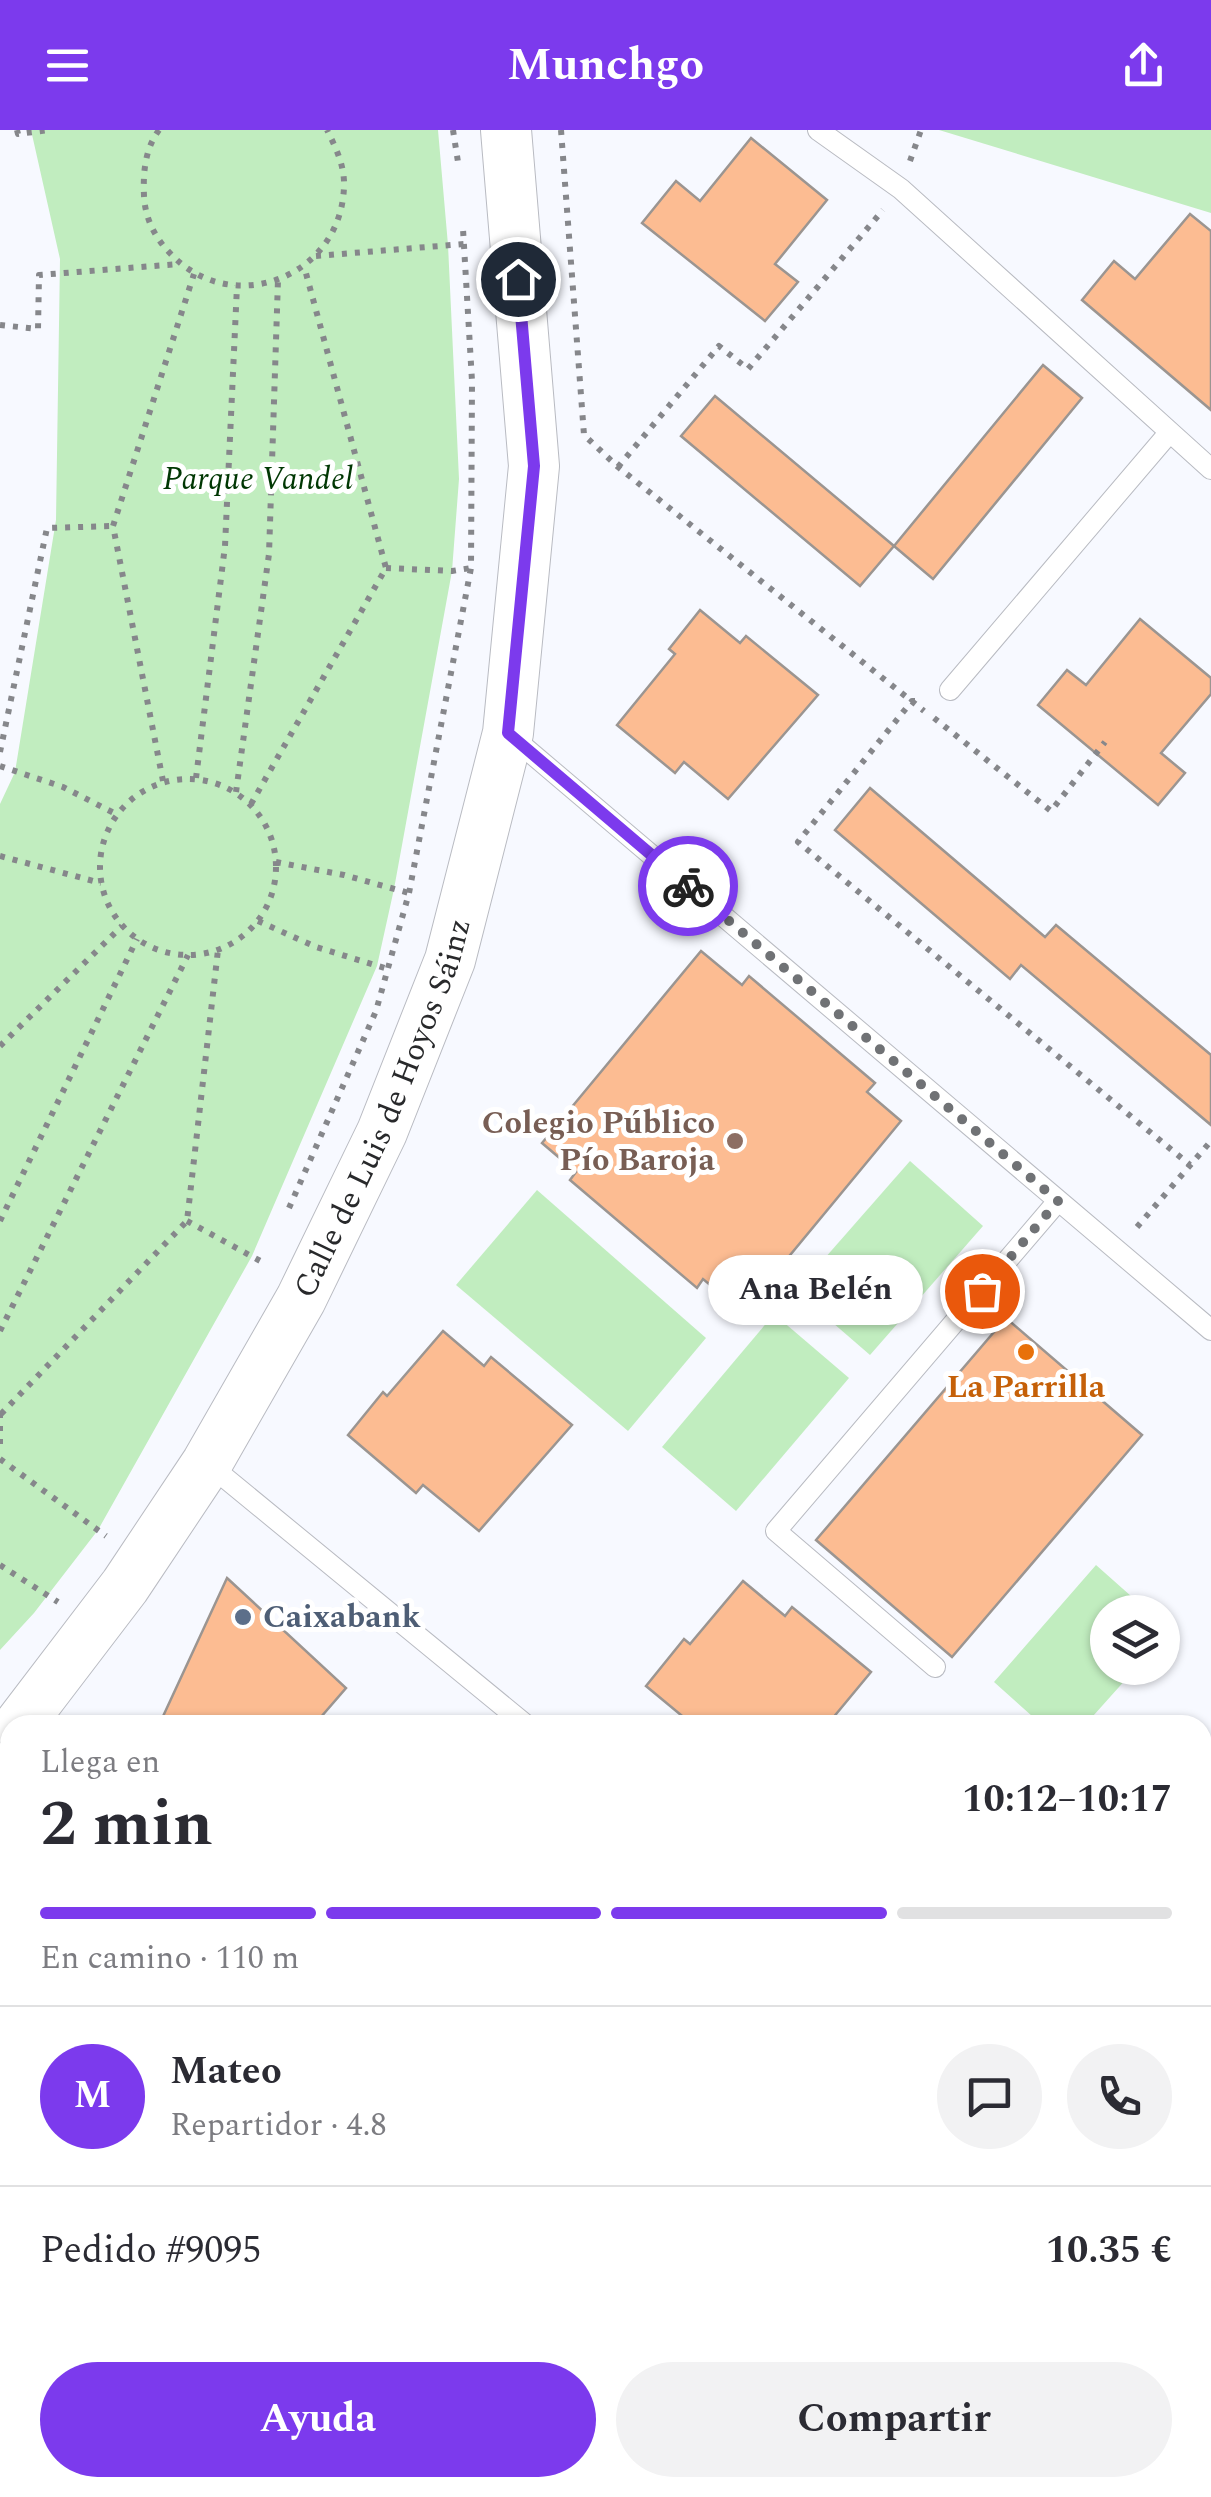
<!DOCTYPE html>
<html lang="es">
<meta charset="utf-8">
<style>
body{margin:0;font-family:Spectral,serif;background:#f2f2f3;color:#2b2b33;height:100vh;display:flex;flex-direction:column;font-size:38px;white-space:nowrap}
*{box-sizing:border-box;margin:0}
p{font-size:32px;color:#7c7c81}
.icon{flex:none;width:55px;height:55px;fill:none;stroke:currentColor;stroke-width:2;stroke-linecap:round;stroke-linejoin:round}
.map{position:relative;flex:1;overflow:hidden}
.drawer{position:absolute;left:0px;top:1585px;width:1212px;height:782px;display:flex;flex-direction:column;background:#fff;border-radius:30px 30px 0 0;box-shadow:0 2px 8px #0004}
.drawer>*{flex:none}
.fabs{position:absolute;left:1090px;top:1465px;display:grid;gap:20px}
.fabs a{display:grid;place-items:center;width:90px;height:90px;border-radius:50%;background:#fff;box-shadow:0 2px 8px #0004;font-size:50px}
.pin{position:absolute;display:grid;place-items:center;width:85px;height:85px;color:#fff;margin:-42px;border:5px solid #fff;border-radius:50%;box-shadow:0 2px 10px #0007}
.courier{position:absolute;display:grid;place-items:center;width:100px;height:100px;margin:-50px;border:8px solid #7c3aed;border-radius:50%;background:#fff;color:#222;box-shadow:0 2px 12px #0007}
.bubble{position:absolute;height:70px;border-radius:35px;background:#fff;box-shadow:0 2px 8px #0004;font-size:32px;font-weight:700;line-height:70px;text-align:center}
.headline em{font-style:normal;font-weight:700}
.headline div{display:flex;flex-direction:column-reverse}
.headline{display:flex;align-items:center;justify-content:space-between;height:170px;padding:0 40px}
h1{font-size:65px;font-weight:700;line-height:75px}
.bar{display:grid;grid-template-columns:repeat(4,1fr);gap:15px 10px;align-content:center;height:120px;padding:0 40px}
.bar i{height:12px;border-radius:8px;background:#e1e1e2}
.bar .on{background:#7c3aed}
.bar p{grid-column:span 4}
.line{display:flex;align-items:center;gap:25px;padding:0 40px;border-top:2px solid #e1e1e2}
.line div{flex:1}
.round{display:grid;place-items:center;flex:none;width:105px;height:105px;border-radius:52px;background:#f2f2f3}
.action{display:flex;gap:20px;margin-top:auto;padding:20px 40px}
.action a{flex:1;height:115px;border-radius:60px;background:#7c3aed;color:#fff;font-size:40px;font-weight:700;line-height:115px;text-align:center}
.action a+a{background:#f2f2f3;color:#2b2b33}
header{display:flex;justify-content:space-between;align-items:center;height:130px;padding:0 40px;background:#7c3aed;color:#fff;font-size:45px;font-weight:700}
.map>svg:first-child{display:block}
.green{fill:#c1edbf}
.building{fill:#fcbc92;stroke:#9b9591;stroke-width:2.5}
.lines{fill:none;stroke-linecap:round;stroke-linejoin:round}
.service-casing{stroke:#b9bbc2;stroke-width:22}
.tertiary-casing{stroke:#b9bbc2;stroke-width:52}
.path{stroke:#86878b;stroke-width:6;stroke-dasharray:5 8;stroke-linecap:butt}
.service{stroke:#fff;stroke-width:20}
.tertiary{stroke:#fff;stroke-width:50}
.done{stroke:#707275;stroke-width:10;stroke-dasharray:0 18}
.route{stroke:#7c3aed;stroke-width:12}
.education-dot{fill:#8d6e63;stroke:#fff;stroke-width:4}
.food-dot{fill:#e8710a;stroke:#fff;stroke-width:4}
.service-dot{fill:#5c6f8a;stroke:#fff;stroke-width:4}
.labels{text-anchor:middle;dominant-baseline:central;stroke-width:10;stroke-linejoin:round;paint-order:stroke}
.park-label{font-size:32px;font-style:italic;fill:#003703;stroke:#fff}
.street-label{font-size:32px;fill:#28292b;stroke:#fff}
.education-label{font-size:32px;font-weight:bold;fill:#785e54;stroke:#fff;text-anchor:end}
.food-label{font-size:32px;font-weight:bold;fill:#c56008;stroke:#fff}
.service-label{font-size:32px;font-weight:bold;fill:#4e5e75;stroke:#fff;text-anchor:start}
</style>
<header><svg class="icon" aria-label="menu" viewBox="0 0 24 24"><path d="M4 6h16M4 12h16M4 18h16"/></svg>Munchgo<svg class="icon" aria-label="share" viewBox="0 0 24 24"><path d="M12 15V3M7 8l5-5 5 5M5 13v7h14v-7"/></svg></header>
<div class="map">
<svg width="1211" height="2367" viewBox="0 0 1211 2367">
<rect width="100%" height="100%" fill="#f7f9ff"/>
<g class="green">
<polygon points="31,0 438,0 448,115 459,349 452,441 394,759 377,836 252,1126 98,1400 34,1483 0,1520 0,674 15,642 56,390 60,129"/>
<polygon points="939,0 1211,0 1211,83"/>
<polygon points="910,1031 983,1096 870,1225 796,1161"/>
<polygon points="537,1060 706,1208 628,1301 456,1155"/>
<polygon points="774,1184 849,1248 736,1381 662,1317"/>
<polygon points="1096,1435 1149,1482 1108,1482 1108,1538 1136,1538 1085,1595 1042,1595 994,1552"/>
<polygon points="643,2358 727,2358 738,2367 656,2367"/>
</g>
<g class="building">
<polygon points="751,8 827,70 775,134 798,152 765,191 642,93 676,51 700,71"/>
<polygon points="1190,84 1211,101 1211,280 1082,170 1114,131 1135,149"/>
<polygon points="1043,235 1082,268 933,449 894,416"/>
<polygon points="715,266 894,416 860,456 681,306"/>
<polygon points="700,480 740,513 746,506 818,565 728,669 684,632 675,643 617,595 675,524 669,519"/>
<polygon points="1140,489 1211,548 1211,564 1161,623 1185,643 1158,675 1038,575 1067,540 1086,555"/>
<polygon points="870,658 1045,807 1056,795 1211,925 1211,995 1021,835 1010,849 835,700"/>
<polygon points="701,821 742,855 749,846 875,953 867,962 901,991 743,1182 703,1149 697,1158 570,1050 576,1042 542,1013"/>
<polygon points="1006,1188 1142,1305 952,1527 816,1410"/>
<polygon points="443,1201 484,1236 491,1227 572,1295 479,1401 423,1355 416,1363 348,1305 383,1262 387,1266"/>
<polygon points="227,1448 346,1558 314,1595 159,1595"/>
<polygon points="743,1451 785,1486 792,1477 871,1542 827,1595 693,1595 646,1556 684,1509 690,1514"/>
</g>
<g class="lines">
<defs>
<g id="service">
<polyline points="818,0 901,59 1211,339"/>
<polyline points="950,560 1169,303"/>
<polyline points="511,606 1211,1200"/>
<polyline points="207,1333 526,1595"/>
<polyline points="935,1537 776,1401 1058,1071"/>
<polyline points="0,2131 10,2140"/>
<polyline points="0,2208 10,2196"/>
<polyline points="1202,2283 1211,2290"/>
<polyline points="276,2358 288,2367"/>
</g>
<g id="tertiary">
<path id="s1" d="M19 1595 125 1456 207 1333 301 1169 382 1002 450 830 508 603 534 336 506 0"/>
</g>
</defs>
<use href="#service" class="service-casing"/>
<use href="#tertiary" class="tertiary-casing"/>
<g class="path">
<polyline points="17,0 18,4 49,0"/>
<path d="M159 0C145 19 143 42 144 66 145 87 154 106 168 121 231 192 346 146 344 51 343 32 335 16 327 0"/>
<polyline points="453,0 458,32"/>
<polyline points="561,0 584,305 618,337 924,581"/>
<polyline points="910,31 921,0"/>
<polyline points="316,126 464,114"/>
<polyline points="0,195 38,199 39,145 179,134"/>
<polyline points="618,337 719,216 748,239 883,80"/>
<polyline points="386,438 452,441 471,438"/>
<polyline points="915,571 912,571 798,712 1190,1035"/>
<polyline points="934,588 1051,681 1105,612"/>
<polyline points="0,622 47,398 113,396"/>
<polyline points="0,636 63,657 116,684"/>
<polyline points="196,648 225,416 237,156"/>
<circle cx="188" cy="737" r="88"/>
<polyline points="163,651 113,396 194,144"/>
<polyline points="236,662 269,424 278,150"/>
<polyline points="251,674 386,438 304,136"/>
<polyline points="0,726 101,753"/>
<polyline points="276,732 344,745 409,763"/>
<polyline points="258,791 316,817 388,839"/>
<polyline points="0,916 122,796"/>
<polyline points="289,1078 376,881 409,763 471,438 472,251 463,99"/>
<polyline points="0,1091 137,809"/>
<polyline points="187,1091 264,1133"/>
<polyline points="1137,1097 1211,1011"/>
<polyline points="0,1201 188,825"/>
<polyline points="1,1284 187,1091 218,820"/>
<polyline points="0,1314 0,1283"/>
<polyline points="0,1329 106,1406"/>
<polyline points="0,1435 58,1472"/>
<polyline points="1202,1883 1211,1873"/>
<polyline points="774,2367 782,2358"/>
</g>
<use href="#service" class="service"/>
<use href="#tertiary" class="tertiary"/>
</g>
<g class="lines">
<polyline class="done" points="688,756 1058,1071 982,1161"/>
<polyline class="route" points="518,149 534,336 508,603 688,756"/>
</g>
<circle class="education-dot" cx="735" cy="1011" r="10"/>
<circle class="food-dot" cx="1026" cy="1222" r="10"/>
<circle class="service-dot" cx="243" cy="1487" r="10"/>
<g class="labels">
<g class="park-label">
<text x="258" y="349">Parque Vandel</text>
</g>
<g class="street-label">
<text stroke="none"><textPath href="#s1" startOffset="720">Calle de Luis de Hoyos Sáinz</textPath></text>
</g>
<g class="education-label">
<text x="715" y="993">Colegio Público<tspan x="715" dy="37">Pío Baroja</tspan></text>
</g>
<g class="food-label">
<text x="1026" y="1257">La Parrilla</text>
</g>
<g class="service-label">
<text x="263" y="1487">Caixabank</text>
</g>
</g>
</svg>
<div class="fabs">
<a><svg class="icon" aria-label="layers" viewBox="0 0 24 24"><path d="M12 4l9 5-9 5-9-5zM3 14l9 5 9-5"/></svg></a>
</div>
<div class="pin" style="left:982px;top:1161px;background:#ea580c"><svg class="icon" aria-label="bag" viewBox="0 0 24 24"><path d="M5 8h14l-1 12H6zM9 8a3 3 0 0 1 6 0"/></svg></div>
<div class="pin" style="left:518px;top:149px;background:#1f2937"><svg class="icon" aria-label="home" viewBox="0 0 24 24"><path d="M3 11l9-7 9 7M6 9v11h12V9"/></svg></div>
<div class="courier" style="left:688px;top:756px"><svg class="icon" aria-label="bike" viewBox="0 0 24 24"><circle cx="6" cy="16" r="4"/><circle cx="18" cy="16" r="4"/><path d="M6 16l4-8h5l3 8M10 8l3 8H6M13 5h3"/></svg></div>
<div class="bubble" style="left:708px;top:1125px;width:215px">Ana Belén</div>
<section class="drawer">
<div class="headline"><div><h1>2 min</h1><p>Llega en</p></div><em>10:12–10:17</em></div>
<div class="bar"><i class="on"></i><i class="on"></i><i class="on"></i><i></i><p>En camino · 110 m</p></div>
<div class="line" style="height:180px"><b class="round" style="background:#7c3aed;color:#fff">M</b><div><b>Mateo</b><p>Repartidor · 4.8</p></div><a class="round"><svg class="icon" aria-label="chat" viewBox="0 0 24 24"><path d="M4 5h16v11H9l-5 4z"/></svg></a><a class="round"><svg class="icon" aria-label="phone" viewBox="0 0 24 24"><path d="M5 4h4l2 5-3 2q2 4 5 5l2-3 5 2v4C11 20 4 13 5 4z"/></svg></a></div>
<div class="line" style="height:130px"><div>Pedido #9095</div><b>10.35 €</b></div>
<div class="action"><a>Ayuda</a><a>Compartir</a></div>
</section>
</div>
